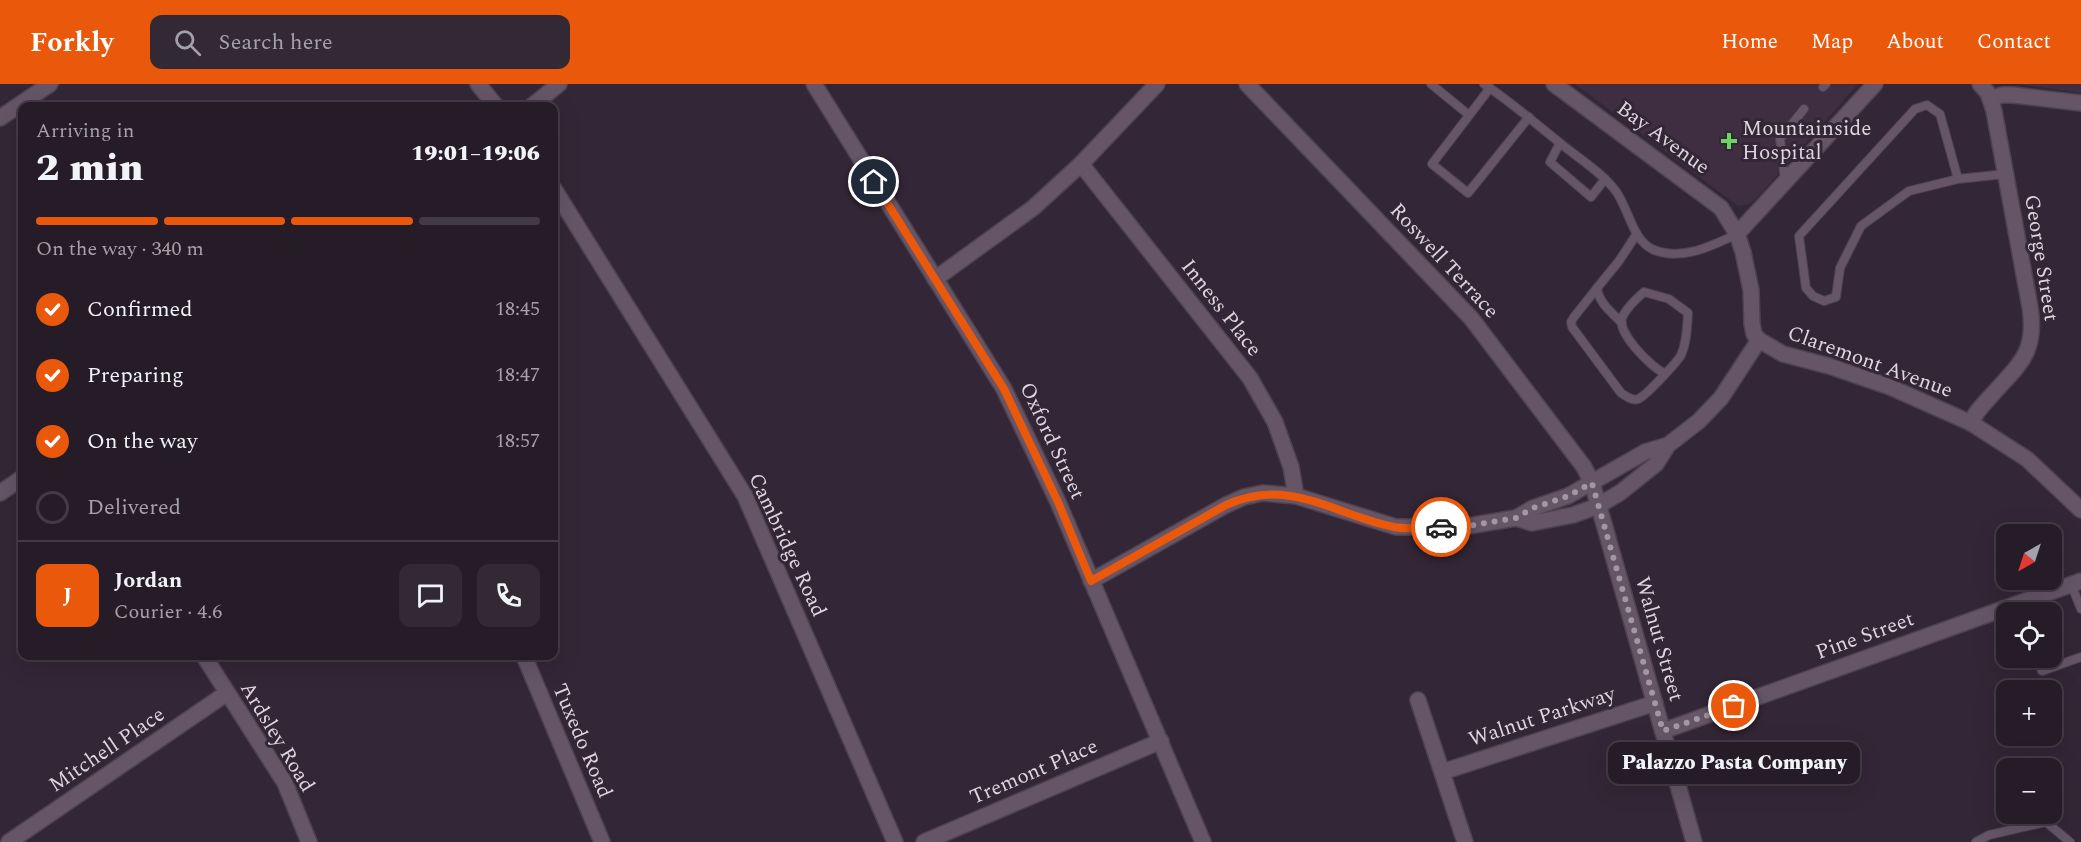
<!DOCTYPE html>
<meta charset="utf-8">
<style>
body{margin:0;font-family:Spectral,serif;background:#322934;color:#f1f3f6;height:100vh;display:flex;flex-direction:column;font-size:22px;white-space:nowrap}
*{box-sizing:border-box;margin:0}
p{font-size:20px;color:#a4a1a8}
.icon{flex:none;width:33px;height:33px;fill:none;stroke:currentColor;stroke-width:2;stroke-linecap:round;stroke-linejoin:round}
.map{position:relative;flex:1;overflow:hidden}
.panel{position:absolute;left:18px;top:18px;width:540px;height:558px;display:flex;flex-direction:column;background:#261c28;border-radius:12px;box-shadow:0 6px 24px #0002,0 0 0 2px #423a45}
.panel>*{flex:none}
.needle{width:39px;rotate:219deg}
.tools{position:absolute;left:1996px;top:440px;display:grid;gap:12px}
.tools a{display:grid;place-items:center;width:66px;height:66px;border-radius:12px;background:#261c28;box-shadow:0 6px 24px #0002,0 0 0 2px #423a45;font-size:30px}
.pin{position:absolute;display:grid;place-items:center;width:51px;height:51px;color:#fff;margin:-26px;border:3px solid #fff;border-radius:50%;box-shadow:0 2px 6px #0007}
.courier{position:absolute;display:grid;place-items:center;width:60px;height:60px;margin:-30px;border:4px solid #ea580c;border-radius:50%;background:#fff;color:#222;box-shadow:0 2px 8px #0007}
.bubble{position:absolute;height:42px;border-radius:12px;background:#261c28;box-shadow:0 6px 24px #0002,0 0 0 2px #423a45;font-size:20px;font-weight:800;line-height:42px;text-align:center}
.summary em{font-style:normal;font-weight:800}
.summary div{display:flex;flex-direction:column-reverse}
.summary{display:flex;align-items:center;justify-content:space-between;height:102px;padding:0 18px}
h1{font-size:39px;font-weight:800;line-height:45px}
.bar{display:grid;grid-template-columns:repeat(4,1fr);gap:9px 6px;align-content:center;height:72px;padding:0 18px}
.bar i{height:8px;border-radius:4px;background:#423a45}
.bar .active{background:#ea580c}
.bar p{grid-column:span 4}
.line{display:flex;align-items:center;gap:15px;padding:0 18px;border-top:2px solid #423a45}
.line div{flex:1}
.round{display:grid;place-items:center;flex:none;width:63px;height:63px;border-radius:12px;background:#322934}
ol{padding:0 18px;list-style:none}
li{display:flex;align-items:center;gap:18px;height:66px}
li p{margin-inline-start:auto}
li .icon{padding:6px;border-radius:50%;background:#ea580c;color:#fff;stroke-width:4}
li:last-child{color:#a4a1a8}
li i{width:33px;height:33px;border:3px solid #423a45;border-radius:50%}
header{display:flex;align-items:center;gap:36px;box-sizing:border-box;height:84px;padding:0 30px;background:#ea580c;color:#fff}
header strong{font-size:28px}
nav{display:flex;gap:33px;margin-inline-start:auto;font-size:21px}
.search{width:420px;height:54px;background:#322934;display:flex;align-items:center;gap:15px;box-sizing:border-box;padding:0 21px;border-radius:12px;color:#a4a1a8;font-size:22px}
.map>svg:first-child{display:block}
.built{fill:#3f2d42}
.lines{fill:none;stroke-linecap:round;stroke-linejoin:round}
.service-casing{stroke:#4e424f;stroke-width:10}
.minor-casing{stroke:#4e424f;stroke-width:18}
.tertiary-casing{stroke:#4e424f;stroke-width:18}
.service{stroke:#655567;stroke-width:8}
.minor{stroke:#655567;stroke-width:15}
.tertiary{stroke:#655567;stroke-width:15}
.done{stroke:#a298a4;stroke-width:6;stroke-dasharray:0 10.8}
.route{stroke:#ea580c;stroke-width:8}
.poi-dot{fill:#6dd361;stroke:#332636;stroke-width:2}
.labels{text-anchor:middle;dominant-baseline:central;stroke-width:6;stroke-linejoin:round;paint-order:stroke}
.poi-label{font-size:21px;fill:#ded5df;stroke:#332636;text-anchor:start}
.street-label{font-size:21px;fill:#ded5df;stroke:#332636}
</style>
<header>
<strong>Forkly</strong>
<div class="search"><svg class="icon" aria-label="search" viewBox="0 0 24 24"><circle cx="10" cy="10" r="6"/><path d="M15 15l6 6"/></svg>Search here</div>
<nav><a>Home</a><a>Map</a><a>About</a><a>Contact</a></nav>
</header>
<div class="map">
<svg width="2081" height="758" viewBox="0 0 2081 758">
<rect width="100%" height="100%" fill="#332636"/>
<g class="built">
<polygon points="1575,0 1858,0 1756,115 1747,121 1738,122"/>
<polygon points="2018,0 2081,0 2081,9"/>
</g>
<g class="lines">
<defs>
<g id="service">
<polyline points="1431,0 1469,31"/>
<path d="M1484 0C1511 18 1535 39 1560 59 1578 74 1600 87 1615 106 1629 124 1632 157 1654 166 1682 177 1712 162 1737 150"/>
<polyline points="1823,3 1826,0"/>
<polyline points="1490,4 1432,80 1468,109 1529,33"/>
<polyline points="1560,59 1550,78 1591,113 1605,95"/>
<polyline points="1958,95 1940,30 1927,21 1915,25 1799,152 1806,204 1813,212 1824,217 1836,213 1840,184 1861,142 1909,107 1958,95 2005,90"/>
<polyline points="1785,96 1780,55 1804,25"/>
<path d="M1597 204 1574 233 1571 238 1572 243 1621 309C1626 312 1632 317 1638 315 1645 313 1678 277 1681 271 1687 258 1687 243 1688 229L1669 215 1644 208C1636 215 1626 224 1622 234 1617 249 1651 283 1664 289"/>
<path d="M1622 239C1611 228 1599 219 1597 204L1619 177 1636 151"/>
<polyline points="2071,500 2081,525"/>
<polyline points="2036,573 2042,587 2081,573"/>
<polyline points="1976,758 1989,751 2046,738 2070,758"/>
</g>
<g id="minor">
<polyline points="478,0 496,22"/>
<polyline points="814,0 1004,305 1058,418 1203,758"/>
<polyline points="1247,0 1471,234 1584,383 1592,399 1604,440 1694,758"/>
<polyline points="1990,15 2002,11 2013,11 2081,19"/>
<polyline points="0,34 50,0"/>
<polyline points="1081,80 1250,294 1275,338 1291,383 1296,412"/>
<polyline points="554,105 745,412 895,758"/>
<polyline points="1737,150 1875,0"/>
<polyline points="935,195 1033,124 1081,80 1157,0"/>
<path d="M1971 339C1975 328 1983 321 1991 312 2019 280 2037 270 2030 223L1994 27 1988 9 1980 0"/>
<polyline points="1516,434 1532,439 1573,431 1598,422 1621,408 1656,380 1668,361"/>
<polyline points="1091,497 1226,421 1244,413 1263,409 1296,412 1396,443 1462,443 1516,434 1533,424 1568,412 1645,368 1668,361 1699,337 1721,314 1759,256"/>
<polyline points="204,572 285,699 309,758"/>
<polyline points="524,572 602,758"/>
<polyline points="1418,616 1465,758"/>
<polyline points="1663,647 2081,497"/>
<polyline points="1442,688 1655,619"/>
<polyline points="9,758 227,609"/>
<polyline points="924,758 1161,657"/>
</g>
<g id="tertiary">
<polyline points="1554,0 1721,124 1737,150 1743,168 1751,206 1752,240 1754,250 1759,256 1783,270 1829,282 1890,303 1971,339 2027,375 2081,426"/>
<polyline points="532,22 559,0"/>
<polyline points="0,409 22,394"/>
</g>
</defs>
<use href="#service" class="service-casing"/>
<use href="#minor" class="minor-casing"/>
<use href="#tertiary" class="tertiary-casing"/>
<use href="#service" class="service"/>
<use href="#minor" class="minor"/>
<use href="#tertiary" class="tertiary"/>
</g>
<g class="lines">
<polyline class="done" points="1441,443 1462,443 1516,434 1533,424 1568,412 1592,399 1663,647 1734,622"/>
<path class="route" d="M874 98 1004 305 1058 418 1091 497 1226 421C1290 392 1334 431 1394 443 1409 446 1426 443 1441 443"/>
</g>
<path class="poi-dot" d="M1726 48h6v6h6v6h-6v6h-6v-6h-6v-6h6z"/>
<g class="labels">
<g class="poi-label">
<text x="1742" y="45">Mountainside<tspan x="1742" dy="24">Hospital</tspan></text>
</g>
<g class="street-label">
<text transform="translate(1663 54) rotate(36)">Bay Avenue</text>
<text transform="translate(2041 174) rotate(81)">George Street</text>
<text transform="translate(1444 177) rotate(47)">Roswell Terrace</text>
<text transform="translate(1221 224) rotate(52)">Inness Place</text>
<text transform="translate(1870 278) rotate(20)">Claremont Avenue</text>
<text transform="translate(1052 357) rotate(65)">Oxford Street</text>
<text transform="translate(787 461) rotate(65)">Cambridge Road</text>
<text transform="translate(1865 552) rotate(-20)">Pine Street</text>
<text transform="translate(1659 555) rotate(74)">Walnut Street</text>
<text transform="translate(1542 633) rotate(-18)">Walnut Parkway</text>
<text transform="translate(277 653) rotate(59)">Ardsley Road</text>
<text transform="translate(582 657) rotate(67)">Tuxedo Road</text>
<text transform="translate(107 666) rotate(-34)">Mitchell Place</text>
<text transform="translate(1034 688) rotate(-23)">Tremont Place</text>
</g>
</g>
</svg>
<div class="tools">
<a><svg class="needle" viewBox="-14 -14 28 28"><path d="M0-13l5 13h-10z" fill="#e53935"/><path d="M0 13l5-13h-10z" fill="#a4a1a8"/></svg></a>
<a><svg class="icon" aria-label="locate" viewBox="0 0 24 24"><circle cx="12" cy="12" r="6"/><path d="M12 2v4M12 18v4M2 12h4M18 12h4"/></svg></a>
<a>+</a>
<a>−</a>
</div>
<div class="pin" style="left:1734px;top:622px;background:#ea580c"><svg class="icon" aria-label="bag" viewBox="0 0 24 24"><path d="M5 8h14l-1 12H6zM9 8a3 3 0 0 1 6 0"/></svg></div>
<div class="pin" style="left:874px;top:98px;background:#1f2937"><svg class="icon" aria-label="home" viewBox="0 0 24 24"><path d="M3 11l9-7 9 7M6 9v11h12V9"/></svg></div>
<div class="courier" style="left:1441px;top:443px"><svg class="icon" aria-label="car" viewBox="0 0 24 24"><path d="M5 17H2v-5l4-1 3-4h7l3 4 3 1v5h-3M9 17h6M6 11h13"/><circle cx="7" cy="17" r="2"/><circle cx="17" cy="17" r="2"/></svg></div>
<div class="bubble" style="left:1608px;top:658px;width:252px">Palazzo Pasta Company</div>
<section class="panel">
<div class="summary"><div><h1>2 min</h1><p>Arriving in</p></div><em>19:01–19:06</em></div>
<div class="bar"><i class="active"></i><i class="active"></i><i class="active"></i><i></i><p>On the way · 340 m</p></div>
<ol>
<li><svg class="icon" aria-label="check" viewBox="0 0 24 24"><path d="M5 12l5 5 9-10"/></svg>Confirmed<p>18:45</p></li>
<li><svg class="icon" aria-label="check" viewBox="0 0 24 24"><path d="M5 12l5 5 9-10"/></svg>Preparing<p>18:47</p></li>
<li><svg class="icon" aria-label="check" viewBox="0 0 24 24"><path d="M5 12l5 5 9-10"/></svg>On the way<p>18:57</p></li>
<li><i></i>Delivered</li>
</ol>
<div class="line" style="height:108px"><b class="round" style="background:#ea580c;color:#fff">J</b><div><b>Jordan</b><p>Courier · 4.6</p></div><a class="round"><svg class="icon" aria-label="chat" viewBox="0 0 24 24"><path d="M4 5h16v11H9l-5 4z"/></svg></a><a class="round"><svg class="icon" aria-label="phone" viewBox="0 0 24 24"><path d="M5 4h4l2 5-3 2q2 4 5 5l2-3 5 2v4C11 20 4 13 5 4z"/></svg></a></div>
</section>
</div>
